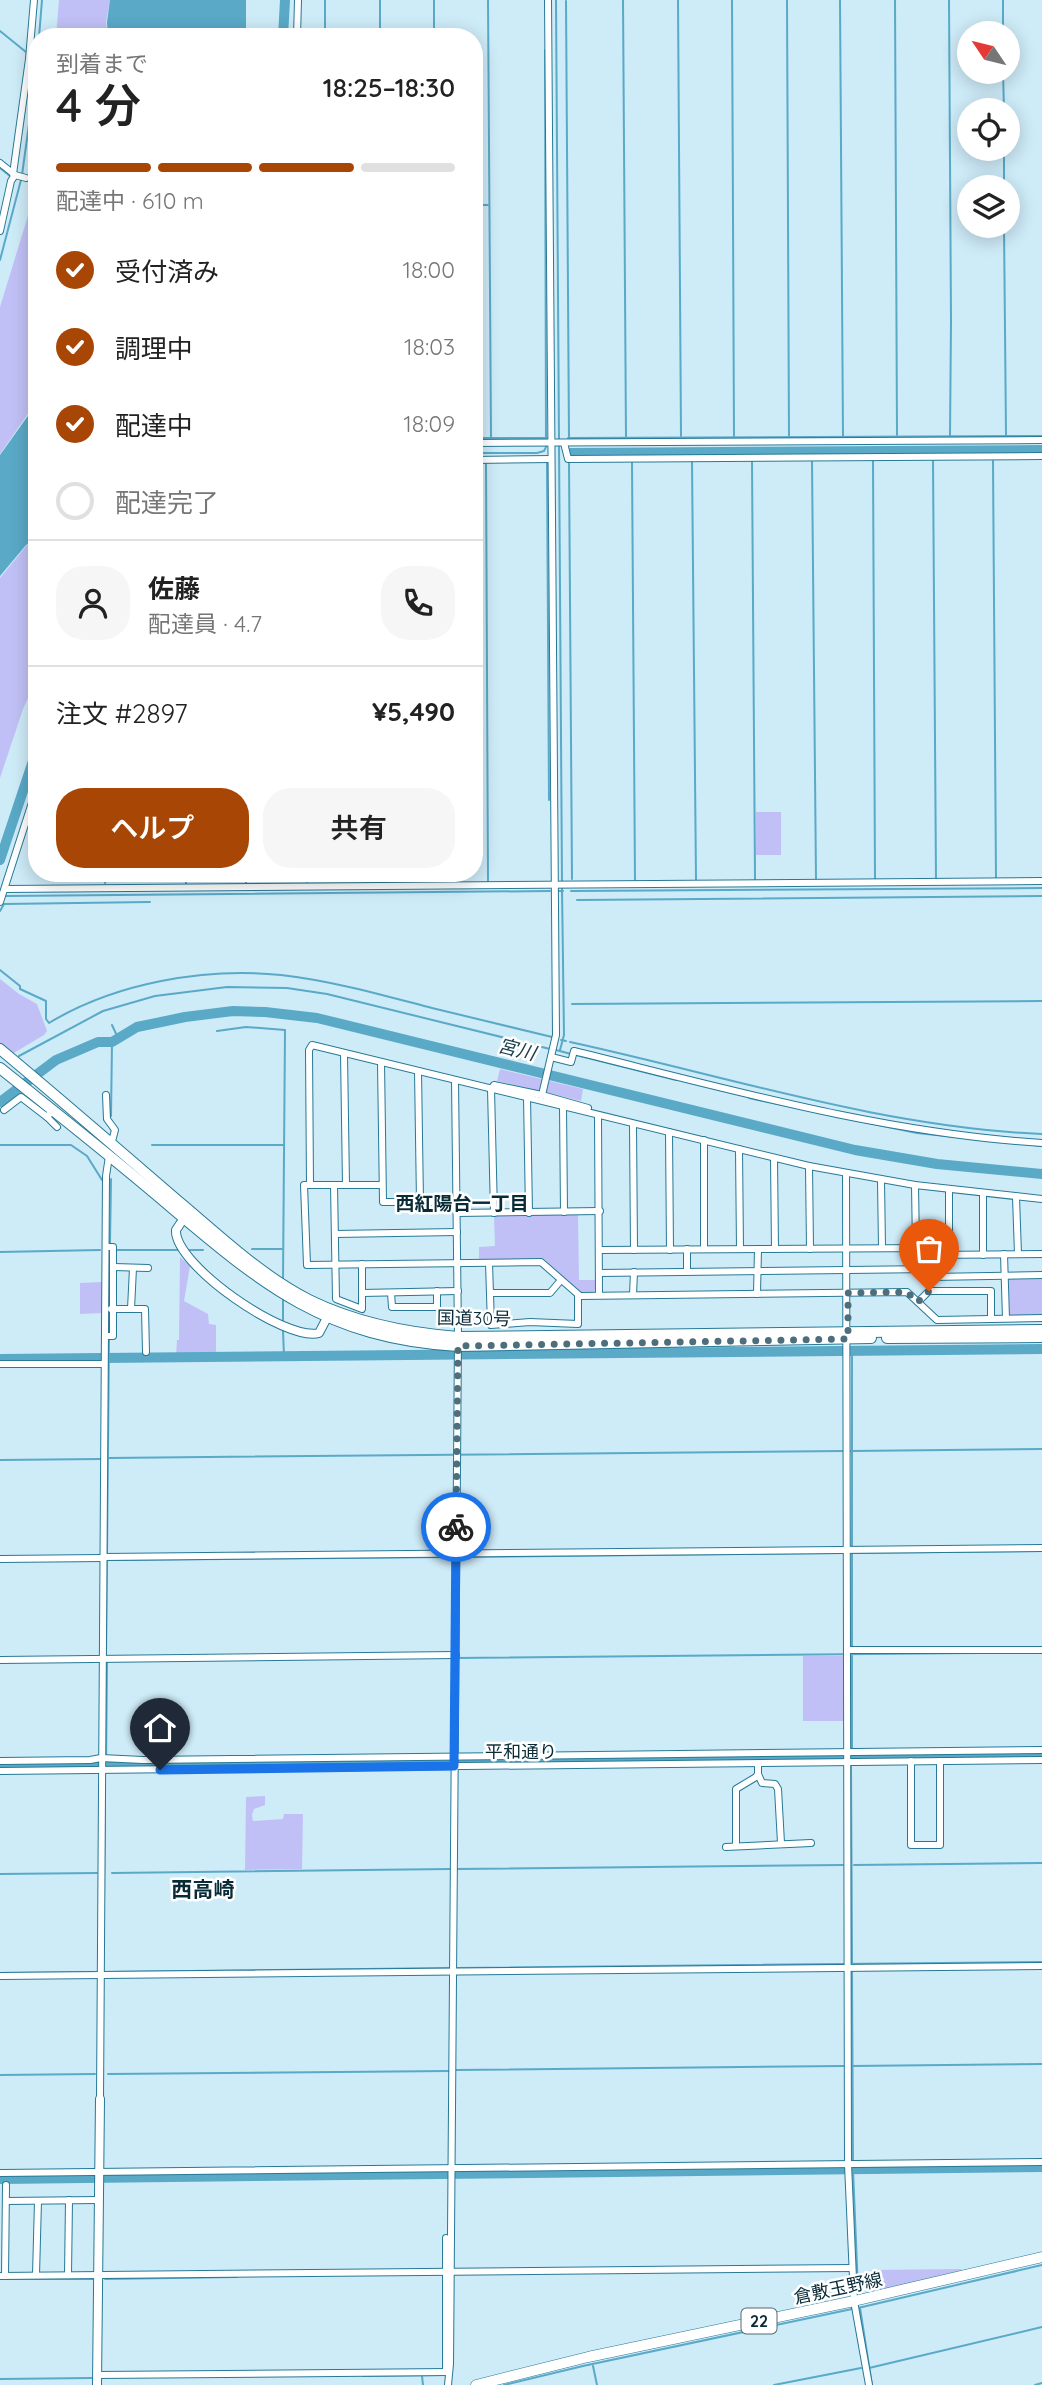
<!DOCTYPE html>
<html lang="ja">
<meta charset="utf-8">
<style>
body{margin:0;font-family:Quicksand,"Noto Sans JP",sans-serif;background:#f6f6f6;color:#222;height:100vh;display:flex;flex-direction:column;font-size:26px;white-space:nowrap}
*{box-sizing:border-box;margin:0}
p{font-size:23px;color:#767676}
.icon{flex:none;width:38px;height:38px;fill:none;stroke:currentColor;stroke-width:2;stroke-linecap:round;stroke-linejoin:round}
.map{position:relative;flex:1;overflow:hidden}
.drawer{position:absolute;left:28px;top:28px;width:455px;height:854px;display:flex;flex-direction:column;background:#fff;border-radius:28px;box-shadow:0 4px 18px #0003}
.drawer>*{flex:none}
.needle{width:46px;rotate:305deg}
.tools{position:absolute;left:957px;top:21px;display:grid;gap:14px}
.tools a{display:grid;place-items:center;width:63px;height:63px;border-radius:50%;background:#fff;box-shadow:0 4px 18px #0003;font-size:35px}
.pin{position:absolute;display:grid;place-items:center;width:60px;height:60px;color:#fff;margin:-72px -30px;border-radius:50% 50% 50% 0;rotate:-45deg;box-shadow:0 0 7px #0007}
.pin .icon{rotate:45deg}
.courier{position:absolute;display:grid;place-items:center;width:70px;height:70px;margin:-35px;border:5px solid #1a73e8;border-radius:50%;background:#fff;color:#222;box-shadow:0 2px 9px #0007}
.summary em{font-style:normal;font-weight:600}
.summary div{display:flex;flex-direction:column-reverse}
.summary{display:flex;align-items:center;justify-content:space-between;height:119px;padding:0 28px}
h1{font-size:46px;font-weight:600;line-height:52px}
.bar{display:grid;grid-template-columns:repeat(4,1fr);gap:10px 7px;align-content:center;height:84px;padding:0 28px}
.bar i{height:9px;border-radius:5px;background:#e0e0e0}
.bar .active{background:#a84605}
.bar p{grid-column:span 4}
.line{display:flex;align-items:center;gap:18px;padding:0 28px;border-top:2px solid #e0e0e0}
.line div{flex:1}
.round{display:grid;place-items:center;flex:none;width:74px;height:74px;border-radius:28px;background:#f6f6f6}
ol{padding:0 28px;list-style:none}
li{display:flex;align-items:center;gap:21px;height:77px}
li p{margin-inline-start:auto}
li .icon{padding:7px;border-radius:50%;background:#a84605;color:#fff;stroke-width:4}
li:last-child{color:#767676}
li i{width:38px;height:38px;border:4px solid #e0e0e0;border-radius:50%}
.cta{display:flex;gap:14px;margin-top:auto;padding:14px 28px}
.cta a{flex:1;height:80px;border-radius:28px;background:#a84605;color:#fff;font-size:28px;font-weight:600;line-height:80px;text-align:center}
.cta a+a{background:#f6f6f6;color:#222}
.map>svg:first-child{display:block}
.green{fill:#c1c0f6}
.water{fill:#59a9c7}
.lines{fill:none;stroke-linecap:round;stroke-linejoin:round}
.stream{stroke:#59a9c7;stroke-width:2}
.river{stroke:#59a9c7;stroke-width:10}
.minor-casing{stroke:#277995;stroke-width:8}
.tertiary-casing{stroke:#277995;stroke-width:10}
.primary-casing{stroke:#277995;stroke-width:11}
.trunk-casing{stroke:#277995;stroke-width:12}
.minor{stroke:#fff;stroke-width:6}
.tertiary{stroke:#fff;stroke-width:8}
.primary{stroke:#fff;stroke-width:10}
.trunk{stroke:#fff;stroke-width:10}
.done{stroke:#4e6e7b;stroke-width:7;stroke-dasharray:0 12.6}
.route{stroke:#1a73e8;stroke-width:9}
.labels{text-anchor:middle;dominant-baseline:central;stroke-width:5;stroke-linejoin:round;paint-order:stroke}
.shield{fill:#fff;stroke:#536b73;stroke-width:2}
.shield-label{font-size:16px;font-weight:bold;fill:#092b37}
.street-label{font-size:18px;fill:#092b37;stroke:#fff}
.water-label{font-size:19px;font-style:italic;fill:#1c404e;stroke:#fff}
.neighbourhood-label{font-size:19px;font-weight:bold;fill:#092b37;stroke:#fff}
.quarter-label{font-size:21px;font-weight:bold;fill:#092b37;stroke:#fff}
</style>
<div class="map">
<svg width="1042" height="2385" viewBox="0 0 1042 2385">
<rect width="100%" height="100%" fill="#ceebf8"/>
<g class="green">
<polygon points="59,0 110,0 106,22 108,37 56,37"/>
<polygon points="37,174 37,400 33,401 34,405 0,454 0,307 27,219"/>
<polygon points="37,540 37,678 23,709 0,778 0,578 27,545"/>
<rect x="756" y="812" width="25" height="43"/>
<polygon points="0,979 19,994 37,1004 47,1031 44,1035 12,1054 0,1044"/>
<polygon points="500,1069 583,1089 581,1101 497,1081"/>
<polygon points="578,1214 579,1280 597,1280 594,1293 577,1292 544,1259 479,1261 479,1247 495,1246 494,1215"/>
<polygon points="180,1257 190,1266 184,1301 208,1314 209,1324 216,1325 216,1354 176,1355 177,1340 179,1340"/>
<polygon points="1007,1277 1042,1277 1042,1315 1008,1315"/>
<polygon points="102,1282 102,1313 80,1314 80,1283"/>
<rect x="803" y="1656" width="42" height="65"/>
<polygon points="265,1796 265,1805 254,1809 252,1815 253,1821 283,1819 284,1814 303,1814 302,1869 245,1870 246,1797"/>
<polygon points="961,2269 962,2271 873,2293 871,2270"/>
</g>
<g class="water">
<polygon points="110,0 246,0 246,37 108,37 107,22"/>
<polygon points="37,400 37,538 26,545 0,576 0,455 35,406 34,401"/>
</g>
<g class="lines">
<g class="stream">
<polyline points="325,0 325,37"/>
<polyline points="380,0 380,37"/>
<polyline points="434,0 434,37"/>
<polyline points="488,0 491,438"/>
<polyline points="556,0 562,883"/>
<polyline points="623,0 626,437"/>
<polyline points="678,0 681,436"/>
<polyline points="732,0 734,436"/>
<polyline points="787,0 789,436"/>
<polyline points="840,0 843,436"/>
<polyline points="895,0 897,435"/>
<polyline points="949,0 951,321 950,436"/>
<polyline points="1003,0 1003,33"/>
<polyline points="566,1 569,438"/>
<polyline points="0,31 26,52"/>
<polyline points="39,37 42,0"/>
<polyline points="545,50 546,438"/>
<polyline points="1003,72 1004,110"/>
<polyline points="1004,149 1004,187"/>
<polyline points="0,168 10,176"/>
<polyline points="22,175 37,66"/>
<polyline points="474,205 488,205"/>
<polyline points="1004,226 1006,435"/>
<polyline points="0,260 21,180"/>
<polyline points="474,438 547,438"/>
<polyline points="568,438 1042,436"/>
<polyline points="873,451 873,453"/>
<polyline points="933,451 933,452"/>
<polyline points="632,452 632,454"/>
<polyline points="692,452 692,455"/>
<polyline points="474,453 537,453 544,451 546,447"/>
<polyline points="752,453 752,452"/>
<polyline points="812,453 812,451"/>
<polyline points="993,453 993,450"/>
<polyline points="692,461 696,880"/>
<polyline points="873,461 875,879"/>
<polyline points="933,461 936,879"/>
<polyline points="993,461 996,878"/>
<polyline points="547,462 549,800"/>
<polyline points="752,462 755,879"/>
<polyline points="812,462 816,879"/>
<polyline points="569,463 572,879"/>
<polyline points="632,463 635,880"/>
<polyline points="486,464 488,881"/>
<polyline points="105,873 105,883"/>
<polyline points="186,873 186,884"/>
<polyline points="307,873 307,882"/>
<polyline points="367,873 367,882"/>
<polyline points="279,879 307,879"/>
<polyline points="246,883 247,873"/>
<polyline points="559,891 563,891"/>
<polyline points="571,891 1042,888"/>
<polyline points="6,896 550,891"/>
<polyline points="577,900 1042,896"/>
<polyline points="0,911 4,904 150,902"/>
<path d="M0 970 20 986V989L46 1001V1019L49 1023C115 983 205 967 281 975 333 981 382 995 432 1008 472 1018 512 1027 552 1037"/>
<polyline points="572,1004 1042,1001"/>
<polyline points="112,1025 118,1038"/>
<polyline points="217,1031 246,1027 285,1030 283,1280"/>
<polyline points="561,1040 566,1041"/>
<path d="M570 1042C727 1076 880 1127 1042 1134"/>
<polyline points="556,1050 571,1054"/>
<polyline points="560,1050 564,1035 562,888"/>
<polyline points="576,1055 676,1080"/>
<polyline points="19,1056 103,1011 155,996 227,987 287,988 327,994 550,1049"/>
<polyline points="749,1098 917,1133 1042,1146"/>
<polyline points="111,1116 112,1042"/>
<polyline points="0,1145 71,1145 87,1156 102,1180"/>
<polyline points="152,1145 284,1145"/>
<polyline points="110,1243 111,1179"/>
<polyline points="252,1249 282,1249"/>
<polyline points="117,1250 178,1250"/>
<polyline points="187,1250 203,1250"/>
<polyline points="0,1252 100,1250"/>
<polyline points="283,1299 283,1322"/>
<polyline points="110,1306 110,1280"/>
<polyline points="283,1331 284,1356"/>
<polyline points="109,1334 110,1312"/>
<polyline points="852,1351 852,1647"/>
<polyline points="851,1451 1042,1449"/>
<polyline points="108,1458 845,1451"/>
<polyline points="0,1460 101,1459"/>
<polyline points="850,1553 1042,1551"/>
<polyline points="107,1555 109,1340"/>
<polyline points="458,1557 844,1553"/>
<polyline points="108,1560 453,1557"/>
<polyline points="106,1656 107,1560"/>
<polyline points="852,1656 852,1748"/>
<polyline points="456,1658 976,1653"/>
<polyline points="851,1765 852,1963"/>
<polyline points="106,1768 107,1662"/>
<polyline points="854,1865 1042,1863"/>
<polyline points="456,1869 843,1865"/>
<polyline points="112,1873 450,1869"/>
<polyline points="0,1874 97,1873"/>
<polyline points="104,1904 105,1774"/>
<polyline points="457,1968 1042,1962"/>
<polyline points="852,1969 853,2170 858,2290"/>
<polyline points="103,1972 451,1968"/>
<polyline points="0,1973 93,1972"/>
<polyline points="851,2066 1042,2064"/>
<polyline points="456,2070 844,2066"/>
<polyline points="108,2074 450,2071"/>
<polyline points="0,2075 95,2074"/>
<polyline points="0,2279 93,2279"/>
<polyline points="105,2279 237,2277"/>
<polyline points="858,2308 1042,2265"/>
<polyline points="860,2308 872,2385"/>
<polyline points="593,2366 597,2385"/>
<polyline points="869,2368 1042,2327"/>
<polyline points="363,2376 442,2375"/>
<polyline points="422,2376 423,2385"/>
<polyline points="0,2379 92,2378"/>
<polyline points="504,2385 583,2366 852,2309"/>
<polyline points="774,2385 861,2368"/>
<polyline points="1035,2385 1042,2383"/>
</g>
<g class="river">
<polyline points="283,37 285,0"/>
<polyline points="570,453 1042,450"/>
<polyline points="0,860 37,749"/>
<polyline points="0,1102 56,1060 98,1042 112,1042 137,1027 185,1017 233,1011 265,1012 317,1018 855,1150 937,1164 1042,1174"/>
<polyline points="0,1359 1042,1349"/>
<polyline points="0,1766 1042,1755"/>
<polyline points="0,2179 1042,2167"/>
</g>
<defs>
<g id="minor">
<polyline points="297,37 298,0"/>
<polyline points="0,163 15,175 26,178"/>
<polyline points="13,174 29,59 34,0"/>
<polyline points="0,231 11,181 15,175"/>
<polyline points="474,443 1042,440"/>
<polyline points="564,443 568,459 1042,456"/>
<polyline points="474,460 551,459"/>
<polyline points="5,889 1042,881"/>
<polyline points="0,902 37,787"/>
<polyline points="344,1053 346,1185"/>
<path d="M551 1057 571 1062 574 1051C728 1089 883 1133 1042 1143"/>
<polyline points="381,1062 383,1202 457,1202"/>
<polyline points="418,1071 420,1202"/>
<polyline points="106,1095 107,1119 115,1130 111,1145"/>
<polyline points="542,1095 556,1035 548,0"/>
<polyline points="527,1097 529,1213"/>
<polyline points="563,1106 564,1212"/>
<polyline points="4,1110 21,1097 47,1117 53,1110"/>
<polyline points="598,1115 599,1295"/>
<polyline points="47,1117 57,1127"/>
<polyline points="633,1124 634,1250"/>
<polyline points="669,1132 670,1250"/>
<polyline points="739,1149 740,1249"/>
<polyline points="774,1158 775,1249"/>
<polyline points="809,1166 810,1249"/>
<polyline points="846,1174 848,2164 854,2301 869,2385"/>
<polyline points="881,1180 882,1248"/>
<polyline points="310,1185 309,1050 312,1045 809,1166 915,1185 1042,1199"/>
<polyline points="334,1185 336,1299 362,1309 362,1264"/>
<polyline points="382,1185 304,1185 307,1265 541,1262 580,1296 907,1292 937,1320 1042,1318"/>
<polyline points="915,1185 916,1247"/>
<polyline points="949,1190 949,1255"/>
<polyline points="1016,1197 1018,1254"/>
<polyline points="457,1213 600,1211"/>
<polyline points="494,1213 491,1089 494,1085 542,1095 588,1108"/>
<polyline points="335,1234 457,1232"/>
<polyline points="704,1249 704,1140"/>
<polyline points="600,1250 932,1248 932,1277 1042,1275"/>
<polyline points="1004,1254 1006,1318"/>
<polyline points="932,1255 1042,1254"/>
<polyline points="983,1255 983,1194"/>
<polyline points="489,1263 491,1325 530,1322 578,1324 578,1295"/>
<polyline points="114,1267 148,1268"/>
<polyline points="687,1271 687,1249"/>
<polyline points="599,1273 932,1269"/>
<polyline points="362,1293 458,1291"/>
<polyline points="391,1293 392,1307 437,1307 437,1291"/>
<polyline points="490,1293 550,1293 561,1280"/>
<polyline points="757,1294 758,1249"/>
<polyline points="633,1295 634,1272"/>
<polyline points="918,1302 929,1291 991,1291 991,1319"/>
<polyline points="111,1309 145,1309 146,1352"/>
<polyline points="131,1309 133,1268"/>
<polyline points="105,1336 113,1336 113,1247 106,1247"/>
<polyline points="0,1364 104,1364"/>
<polyline points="103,1557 1042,1548"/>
<polyline points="0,1559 103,1558"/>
<polyline points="848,1650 1042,1650"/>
<polyline points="0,1660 456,1655"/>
<polyline points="0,1761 90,1760 101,1758 143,1760 1042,1750"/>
<polyline points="911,1761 911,1845 940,1845 940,1761"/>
<polyline points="0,1771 1042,1760"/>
<polyline points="758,1774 762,1783 775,1784 778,1789 781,1843"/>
<polyline points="736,1845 736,1789 756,1777 758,1774 758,1763"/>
<polyline points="726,1847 811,1843"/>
<polyline points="0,1976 1042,1966"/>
<polyline points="100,2099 106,1176 109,1156"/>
<polyline points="0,2173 1042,2162"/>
<polyline points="6,2201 98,2200"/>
<polyline points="36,2275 38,2201"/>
<polyline points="68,2275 69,2200"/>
<polyline points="0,2276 852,2268"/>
<polyline points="5,2276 6,2185"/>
<polyline points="446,2372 446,2238"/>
<polyline points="97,2375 449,2372"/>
<polyline points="448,2385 450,2364 458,1337 455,1080"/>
</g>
<g id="tertiary">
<path d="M186 1215 176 1230C174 1265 286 1342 319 1333L330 1312"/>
<polyline points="97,2385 100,2099"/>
</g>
<polyline id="primary" points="476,2385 588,2357 854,2301 1042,2257"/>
<g id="trunk">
<path d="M0 1049C60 1099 119 1150 178 1201 220 1236 260 1275 309 1300 356 1323 407 1333 458 1337L1042 1330"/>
<path d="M0 1068C51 1109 102 1149 153 1192 254 1277 318 1338 458 1346L871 1338"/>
<polyline points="887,1338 1042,1337"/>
</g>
</defs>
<use href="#minor" class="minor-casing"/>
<use href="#tertiary" class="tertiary-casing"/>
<use href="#primary" class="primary-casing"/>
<use href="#trunk" class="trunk-casing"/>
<use href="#minor" class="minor"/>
<use href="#tertiary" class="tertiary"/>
<use href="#primary" class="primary"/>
<use href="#trunk" class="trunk"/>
</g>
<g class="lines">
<polyline class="done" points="456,1527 458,1346 848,1339 848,1293 907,1292 918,1302 929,1291"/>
<polyline class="route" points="160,1770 454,1766 456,1527"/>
</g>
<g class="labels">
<rect class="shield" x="741.5" y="2308.5" width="35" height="25" rx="5"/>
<g class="shield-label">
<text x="759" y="2321">22</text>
</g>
<g class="street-label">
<text transform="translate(474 1318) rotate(1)">国道30号</text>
<text x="521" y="1751">平和通り</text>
<text transform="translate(838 2288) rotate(-12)">倉敷玉野線</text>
</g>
<g class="water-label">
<text transform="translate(517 1049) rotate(14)">宮川</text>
</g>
<g class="neighbourhood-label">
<text x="462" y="1203">西紅陽台一丁目</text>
</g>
<g class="quarter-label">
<text x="203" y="1889">西高崎</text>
</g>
</g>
</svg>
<div class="tools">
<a><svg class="needle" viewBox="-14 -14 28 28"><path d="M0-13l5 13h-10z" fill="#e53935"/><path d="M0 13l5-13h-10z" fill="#767676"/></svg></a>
<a><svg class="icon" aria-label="locate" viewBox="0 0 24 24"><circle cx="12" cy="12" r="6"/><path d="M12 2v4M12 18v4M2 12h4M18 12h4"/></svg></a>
<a><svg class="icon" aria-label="layers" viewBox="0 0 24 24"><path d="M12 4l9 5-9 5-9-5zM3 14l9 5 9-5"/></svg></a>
</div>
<div class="pin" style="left:929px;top:1291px;background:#ea580c"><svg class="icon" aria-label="bag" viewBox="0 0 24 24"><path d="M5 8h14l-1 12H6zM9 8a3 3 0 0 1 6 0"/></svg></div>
<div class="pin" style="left:160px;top:1770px;background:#1f2937"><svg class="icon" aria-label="home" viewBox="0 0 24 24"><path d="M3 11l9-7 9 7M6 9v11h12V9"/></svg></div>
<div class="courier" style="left:456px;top:1527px"><svg class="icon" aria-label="bike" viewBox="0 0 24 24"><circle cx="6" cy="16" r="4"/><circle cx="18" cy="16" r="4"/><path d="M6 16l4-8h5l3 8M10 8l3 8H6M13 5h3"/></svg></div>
<section class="drawer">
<div class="summary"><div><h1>4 分</h1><p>到着まで</p></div><em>18:25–18:30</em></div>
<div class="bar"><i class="active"></i><i class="active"></i><i class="active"></i><i></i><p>配達中 · 610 m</p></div>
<ol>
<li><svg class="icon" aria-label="check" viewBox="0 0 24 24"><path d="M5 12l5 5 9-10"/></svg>受付済み<p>18:00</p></li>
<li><svg class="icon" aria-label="check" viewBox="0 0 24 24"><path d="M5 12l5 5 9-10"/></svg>調理中<p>18:03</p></li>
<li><svg class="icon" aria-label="check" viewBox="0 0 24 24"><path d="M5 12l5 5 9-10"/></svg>配達中<p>18:09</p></li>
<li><i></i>配達完了</li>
</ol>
<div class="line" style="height:126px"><a class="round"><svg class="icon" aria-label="person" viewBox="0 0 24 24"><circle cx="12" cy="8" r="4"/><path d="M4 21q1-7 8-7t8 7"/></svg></a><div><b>佐藤</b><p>配達員 · 4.7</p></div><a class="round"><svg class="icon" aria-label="phone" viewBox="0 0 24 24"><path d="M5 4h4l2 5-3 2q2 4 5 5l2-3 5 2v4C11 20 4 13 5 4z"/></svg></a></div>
<div class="line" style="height:91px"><div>注文 #2897</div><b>¥5,490</b></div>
<div class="cta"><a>ヘルプ</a><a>共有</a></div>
</section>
</div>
